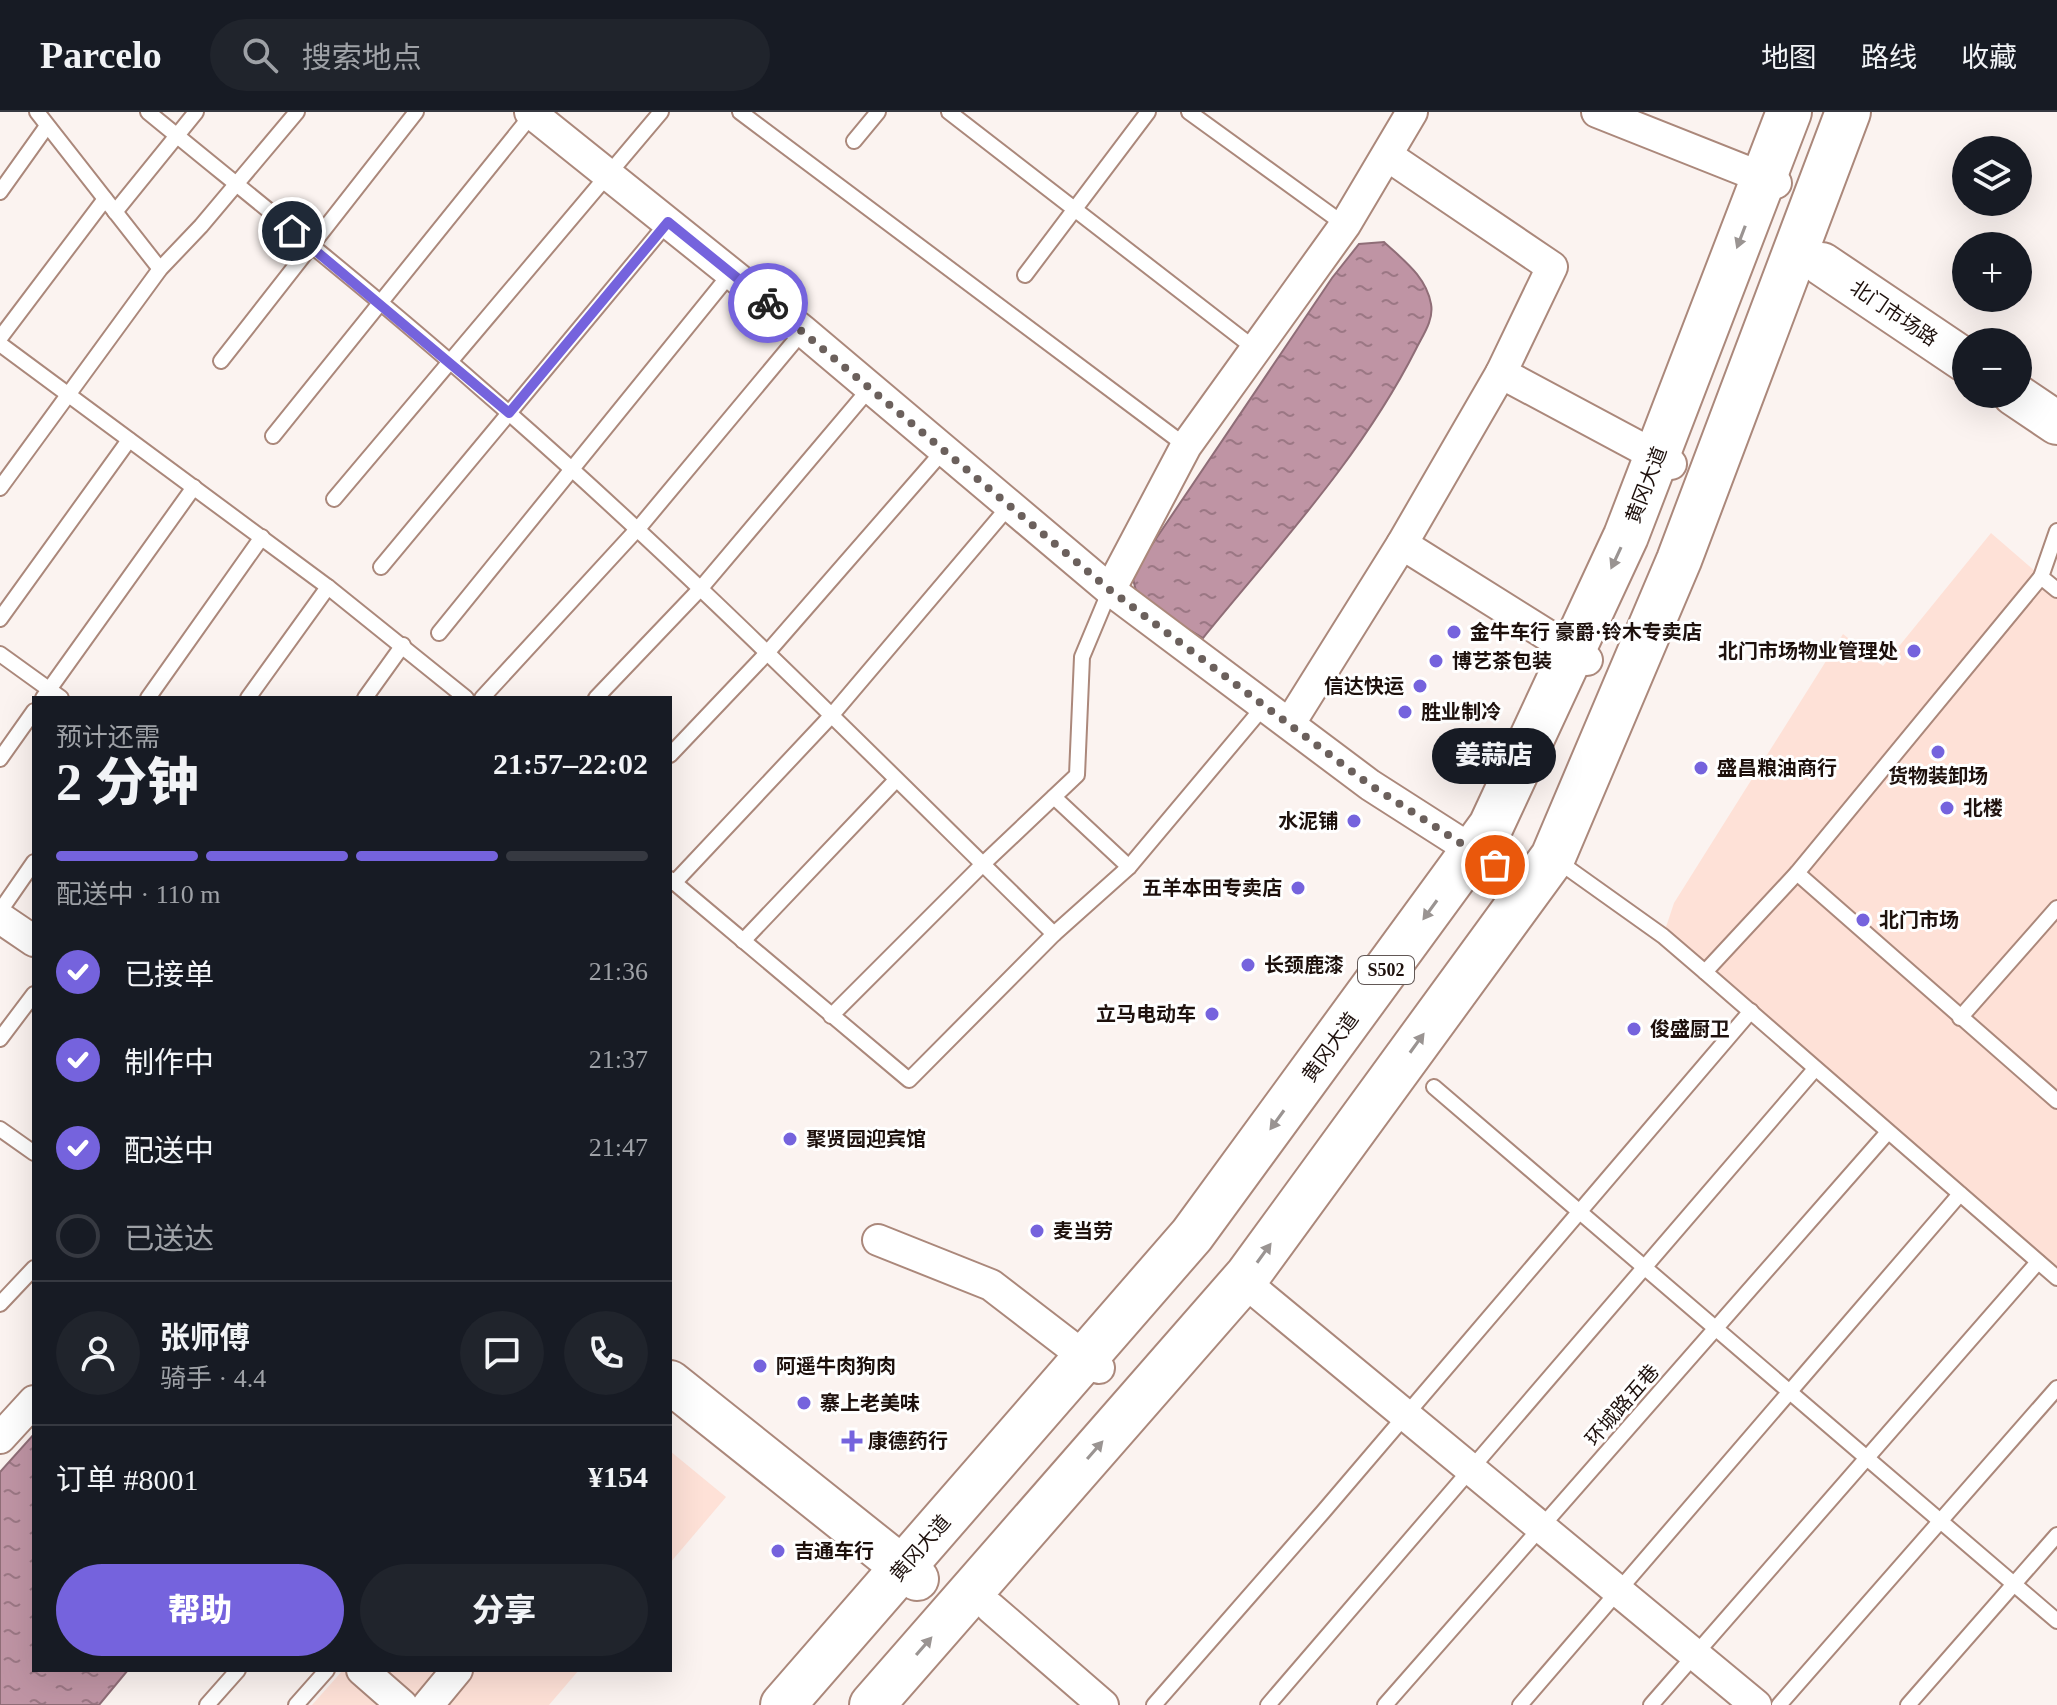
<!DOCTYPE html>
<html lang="zh">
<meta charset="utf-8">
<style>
body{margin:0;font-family:"Times New Roman","Noto Sans SC",serif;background:#20242c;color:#f1f3f6;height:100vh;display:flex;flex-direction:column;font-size:30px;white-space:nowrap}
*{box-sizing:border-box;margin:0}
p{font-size:26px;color:#9ea1a6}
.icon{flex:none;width:44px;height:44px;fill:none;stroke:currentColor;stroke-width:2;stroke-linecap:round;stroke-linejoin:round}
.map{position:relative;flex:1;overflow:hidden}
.panel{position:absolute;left:32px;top:584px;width:640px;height:976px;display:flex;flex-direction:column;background:#171b24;border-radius:0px;box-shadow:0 8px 32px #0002}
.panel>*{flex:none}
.controls{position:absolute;left:1952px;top:24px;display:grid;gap:16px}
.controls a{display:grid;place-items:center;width:80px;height:80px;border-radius:50%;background:#171b24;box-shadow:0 8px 32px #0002;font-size:40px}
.pin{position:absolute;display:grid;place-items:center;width:68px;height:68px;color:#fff;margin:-34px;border:4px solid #fff;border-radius:50%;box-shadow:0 2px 8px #0007}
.courier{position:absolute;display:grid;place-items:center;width:80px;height:80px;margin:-40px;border:6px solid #7563dd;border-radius:50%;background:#fff;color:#222;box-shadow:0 2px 10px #0007}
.bubble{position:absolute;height:56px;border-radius:28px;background:#171b24;box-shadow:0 8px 32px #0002;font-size:26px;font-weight:800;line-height:56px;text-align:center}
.overview em{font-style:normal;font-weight:800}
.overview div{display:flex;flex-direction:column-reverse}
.overview{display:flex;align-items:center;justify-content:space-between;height:136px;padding:0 24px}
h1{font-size:52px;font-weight:800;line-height:60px}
.bar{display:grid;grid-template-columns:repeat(4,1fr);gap:12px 8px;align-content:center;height:96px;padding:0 24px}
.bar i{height:10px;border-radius:6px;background:#363941}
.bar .active{background:#7563dd}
.bar p{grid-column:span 4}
.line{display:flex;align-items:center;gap:20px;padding:0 24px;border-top:2px solid #363941}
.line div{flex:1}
.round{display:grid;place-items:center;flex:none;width:84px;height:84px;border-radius:42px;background:#20242c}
ol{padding:0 24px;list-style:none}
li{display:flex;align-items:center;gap:24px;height:88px}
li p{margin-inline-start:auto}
li .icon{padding:8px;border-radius:50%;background:#7563dd;color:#fff;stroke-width:4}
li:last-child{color:#9ea1a6}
li i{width:44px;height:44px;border:4px solid #363941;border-radius:50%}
.button{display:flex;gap:16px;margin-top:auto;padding:16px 24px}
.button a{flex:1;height:92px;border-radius:48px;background:#7563dd;color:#fff;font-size:32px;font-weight:800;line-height:92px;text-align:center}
.button a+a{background:#20242c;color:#f1f3f6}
header{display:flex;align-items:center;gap:48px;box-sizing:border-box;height:112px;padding:0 40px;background:#171b24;border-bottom:2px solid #363941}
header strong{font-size:38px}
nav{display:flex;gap:44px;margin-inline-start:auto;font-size:28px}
.search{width:560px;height:72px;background:#20242c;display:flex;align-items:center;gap:20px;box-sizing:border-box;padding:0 28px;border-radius:44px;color:#9ea1a6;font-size:30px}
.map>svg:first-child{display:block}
.built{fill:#fee1d7}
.water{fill:url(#water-ripples);stroke:#8f6d77;stroke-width:2}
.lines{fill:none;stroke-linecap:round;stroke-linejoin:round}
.lane-casing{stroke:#ab887b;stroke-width:18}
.street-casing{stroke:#ab887b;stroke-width:34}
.secondary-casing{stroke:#ab887b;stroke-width:46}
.primary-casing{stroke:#ab887b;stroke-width:48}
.lane{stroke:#fff;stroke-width:14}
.street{stroke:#fff;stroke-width:30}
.secondary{stroke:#fff;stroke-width:42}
.primary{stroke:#fff;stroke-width:44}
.oneway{fill:#9a9492}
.done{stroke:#6b605c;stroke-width:8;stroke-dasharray:0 14.4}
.route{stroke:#7563dd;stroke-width:10}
.poi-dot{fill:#7563dd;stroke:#fff;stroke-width:3}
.labels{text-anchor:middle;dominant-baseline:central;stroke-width:6;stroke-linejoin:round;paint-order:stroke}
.shield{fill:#fff;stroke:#625856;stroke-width:2}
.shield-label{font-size:18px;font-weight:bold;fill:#1e110d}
.street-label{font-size:20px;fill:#1e110d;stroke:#fff}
.poi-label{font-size:20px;font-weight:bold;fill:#1e110d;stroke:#fff;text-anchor:start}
</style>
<header>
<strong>Parcelo</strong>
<div class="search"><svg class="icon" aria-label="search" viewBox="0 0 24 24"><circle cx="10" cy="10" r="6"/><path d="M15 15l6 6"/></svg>搜索地点</div>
<nav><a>地图</a><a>路线</a><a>收藏</a></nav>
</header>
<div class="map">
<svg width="2057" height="1593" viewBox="0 0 2057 1593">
<defs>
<pattern id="water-ripples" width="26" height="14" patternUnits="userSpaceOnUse" patternTransform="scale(2)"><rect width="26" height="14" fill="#bf94a4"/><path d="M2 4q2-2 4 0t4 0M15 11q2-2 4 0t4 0" fill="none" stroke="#9b7784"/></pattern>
</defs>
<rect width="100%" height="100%" fill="#fbf3f0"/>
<g class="built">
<polygon points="1991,421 2057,478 2057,1166 1663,824 1674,791 1843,522 1883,554"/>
<polygon points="670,1339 726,1385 670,1451"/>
<polygon points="343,1558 579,1558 549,1593 312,1593"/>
</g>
<g class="water">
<path d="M1384 130C1403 148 1426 164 1431 192 1434 208 1423 223 1416 237 1362 344 1278 434 1203 526L1138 487 1133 467 1149 437 1332 166 1359 132Z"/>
<polygon points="34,1322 34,1558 128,1558 99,1593 0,1593 0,1360"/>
</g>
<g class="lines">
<defs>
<g id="lane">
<polyline points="37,0 160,157"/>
<path d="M148 0C259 91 371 180 479 275 679 448 865 637 1054 822"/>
<polyline points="740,0 1186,334"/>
<polyline points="949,0 1254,236"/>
<polyline points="1189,0 1345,113"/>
<polyline points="854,29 878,0"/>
<polyline points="0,80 47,14"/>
<polyline points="115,100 196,0"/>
<polyline points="1025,163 1148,0"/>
<polyline points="0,226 105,87"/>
<polyline points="0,232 328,475 466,586"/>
<polyline points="221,249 416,0"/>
<polyline points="273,324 534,0"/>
<polyline points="0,376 160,157 201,114 297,0"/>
<polyline points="334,387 661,0"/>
<polyline points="2057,419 2041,465 2057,478"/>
<polyline points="381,455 668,110"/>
<polyline points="0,507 129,328"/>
<polyline points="439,521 731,161"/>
<polyline points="0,542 61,586"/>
<polyline points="43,586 194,375"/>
<polyline points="148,586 262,425"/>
<polyline points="248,586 328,475"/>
<polyline points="365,586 403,533"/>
<polyline points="482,586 642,412 803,219"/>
<polyline points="596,586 701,476 870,276"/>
<polyline points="670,643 767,541 944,338"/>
<polyline points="0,647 34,599"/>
<polyline points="1054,685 1129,755"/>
<polyline points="1569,757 1663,824 1705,860 1797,761 2041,465"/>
<polyline points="1797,761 2057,989"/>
<polyline points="670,767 909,968 1054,822 1129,755 1265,593"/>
<polyline points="674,771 831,604 1010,393"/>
<polyline points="0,799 34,750"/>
<polyline points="743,829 896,668"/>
<polyline points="1705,860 2057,1166"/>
<polyline points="831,904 983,752 1077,663 1082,545 1110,478"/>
<polyline points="1960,906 2057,796"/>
<polyline points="0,927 34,882"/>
<polyline points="1434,975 2057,1509"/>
<polyline points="0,1017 34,1041"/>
<polyline points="0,1192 34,1156"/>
<polyline points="207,1593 238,1558"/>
<polyline points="296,1593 327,1558"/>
<polyline points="1154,1593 1323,1400 1751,899"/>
<polyline points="1268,1593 1815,957"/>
<polyline points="1385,1593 1888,1020"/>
<polyline points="1520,1593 1960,1082"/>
<polyline points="1651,1593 2038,1150"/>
<polyline points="1779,1593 2057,1276"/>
<polyline points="1908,1593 2057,1423"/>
</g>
<g id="street">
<polyline points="530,0 803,219 1110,478 1370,673 1495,753"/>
<polyline points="1597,0 1776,71"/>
<polyline points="1388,44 1552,155 1501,261"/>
<polyline points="1402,432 1587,548"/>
<polyline points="1110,478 1186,334 1345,113 1412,0"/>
<polyline points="1290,611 1402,432 1501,261 1671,352"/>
<polyline points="0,806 34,829"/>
<polyline points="878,1128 991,1173 1099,1256"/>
<polyline points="1259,1182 1756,1593"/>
<polyline points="0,1326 34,1289"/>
<polyline points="991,1496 1103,1593"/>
<polyline points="362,1558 402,1593"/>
<polyline points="428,1593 457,1558"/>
</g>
<g id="secondary">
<polyline points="1822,152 1966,249"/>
<polyline points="2014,282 2057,311"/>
<polyline points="670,1270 917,1467"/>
</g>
<g id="primary">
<polyline points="783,1593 1192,1123 1491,714 1626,424 1789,0"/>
<polyline points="872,1593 1248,1163 1553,745 1679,448 1848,0"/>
</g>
</defs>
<use href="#lane" class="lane-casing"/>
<use href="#street" class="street-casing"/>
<use href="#secondary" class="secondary-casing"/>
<use href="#primary" class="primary-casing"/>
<use href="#lane" class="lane"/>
<use href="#street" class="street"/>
<use href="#secondary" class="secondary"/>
<use href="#primary" class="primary"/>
</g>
<defs><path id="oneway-solid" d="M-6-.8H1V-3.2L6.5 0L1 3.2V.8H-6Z" transform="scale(2)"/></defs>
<g class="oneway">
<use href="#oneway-solid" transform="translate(1741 125) rotate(111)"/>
<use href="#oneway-solid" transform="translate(1616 446) rotate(115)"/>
<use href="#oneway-solid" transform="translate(1430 798) rotate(126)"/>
<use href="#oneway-solid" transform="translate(1417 931) rotate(-54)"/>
<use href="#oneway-solid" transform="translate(1277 1008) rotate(126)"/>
<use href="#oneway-solid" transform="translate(1264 1141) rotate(-54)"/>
<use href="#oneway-solid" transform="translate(1095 1338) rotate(-49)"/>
<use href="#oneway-solid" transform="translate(924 1534) rotate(-49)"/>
</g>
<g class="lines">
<polyline class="done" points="768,191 1110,478 1370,673 1495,753"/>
<polyline class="route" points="292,119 509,301 668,110 768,191"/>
</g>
<g class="poi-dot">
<circle cx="1454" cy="520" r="8"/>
<circle cx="1914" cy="539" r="8"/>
<circle cx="1436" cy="549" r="8"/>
<circle cx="1420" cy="574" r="8"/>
<circle cx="1405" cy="600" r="8"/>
<circle cx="1938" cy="640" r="8"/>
<circle cx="1701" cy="656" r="8"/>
<circle cx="1947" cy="696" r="8"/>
<circle cx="1354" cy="709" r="8"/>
<circle cx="1298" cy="776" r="8"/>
<circle cx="1863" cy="808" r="8"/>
<circle cx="1248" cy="853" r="8"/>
<circle cx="1212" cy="902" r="8"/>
<circle cx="1634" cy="917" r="8"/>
<circle cx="790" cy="1027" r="8"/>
<circle cx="1037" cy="1119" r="8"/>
<circle cx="760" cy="1254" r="8"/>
<circle cx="804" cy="1291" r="8"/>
<path d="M848 1317h8v8h8v8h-8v8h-8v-8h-8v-8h8z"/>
<circle cx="778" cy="1439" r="8"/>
</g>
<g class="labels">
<rect class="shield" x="1358" y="844" width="56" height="28" rx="6"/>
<g class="shield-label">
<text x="1386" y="858">S502</text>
</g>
<g class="street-label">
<text transform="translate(1894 201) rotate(34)">北门市场路</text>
<text transform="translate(1646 373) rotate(-69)">黄冈大道</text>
<text transform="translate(1330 935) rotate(-54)">黄冈大道</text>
<text transform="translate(1622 1293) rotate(-49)">环城路五巷</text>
<text transform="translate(920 1436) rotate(-49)">黄冈大道</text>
</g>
<g class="poi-label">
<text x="1470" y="520">金牛车行 豪爵·铃木专卖店</text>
<text x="1898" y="539" text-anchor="end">北门市场物业管理处</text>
<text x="1452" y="549">博艺茶包装</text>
<text x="1404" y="574" text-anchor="end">信达快运</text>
<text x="1421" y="600">胜业制冷</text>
<text x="1717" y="656">盛昌粮油商行</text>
<text x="1938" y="664" text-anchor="middle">货物装卸场</text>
<text x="1963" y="696">北楼</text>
<text x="1338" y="709" text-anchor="end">水泥铺</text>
<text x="1282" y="776" text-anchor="end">五羊本田专卖店</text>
<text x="1879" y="808">北门市场</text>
<text x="1264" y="853">长颈鹿漆</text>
<text x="1196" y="902" text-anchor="end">立马电动车</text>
<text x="1650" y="917">俊盛厨卫</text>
<text x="806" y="1027">聚贤园迎宾馆</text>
<text x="1053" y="1119">麦当劳</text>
<text x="776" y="1254">阿遥牛肉狗肉</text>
<text x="820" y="1291">寨上老美味</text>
<text x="868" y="1329">康德药行</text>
<text x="794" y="1439">吉通车行</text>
</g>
</g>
</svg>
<div class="controls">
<a><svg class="icon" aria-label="layers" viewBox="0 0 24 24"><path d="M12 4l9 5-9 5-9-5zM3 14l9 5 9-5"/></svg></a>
<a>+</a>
<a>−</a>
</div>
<div class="pin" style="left:1495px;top:753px;background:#ea580c"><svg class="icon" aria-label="bag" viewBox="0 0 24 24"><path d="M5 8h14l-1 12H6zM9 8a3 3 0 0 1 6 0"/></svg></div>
<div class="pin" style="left:292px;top:119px;background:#1f2937"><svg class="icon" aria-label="home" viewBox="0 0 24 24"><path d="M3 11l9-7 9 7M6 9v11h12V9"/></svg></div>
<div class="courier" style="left:768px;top:191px"><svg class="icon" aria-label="bike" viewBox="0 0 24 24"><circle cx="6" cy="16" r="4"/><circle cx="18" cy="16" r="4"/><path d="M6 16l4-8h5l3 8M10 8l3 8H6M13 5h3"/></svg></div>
<div class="bubble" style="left:1432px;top:616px;width:124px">姜蒜店</div>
<section class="panel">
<div class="overview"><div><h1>2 分钟</h1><p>预计还需</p></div><em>21:57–22:02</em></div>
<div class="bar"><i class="active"></i><i class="active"></i><i class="active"></i><i></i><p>配送中 · 110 m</p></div>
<ol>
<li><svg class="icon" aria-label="check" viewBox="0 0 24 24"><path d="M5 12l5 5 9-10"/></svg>已接单<p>21:36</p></li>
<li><svg class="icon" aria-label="check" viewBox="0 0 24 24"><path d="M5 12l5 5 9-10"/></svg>制作中<p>21:37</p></li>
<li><svg class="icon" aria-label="check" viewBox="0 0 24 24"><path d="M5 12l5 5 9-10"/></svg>配送中<p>21:47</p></li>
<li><i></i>已送达</li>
</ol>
<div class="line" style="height:144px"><a class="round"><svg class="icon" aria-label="person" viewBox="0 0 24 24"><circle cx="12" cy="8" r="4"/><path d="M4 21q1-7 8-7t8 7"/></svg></a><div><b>张师傅</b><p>骑手 · 4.4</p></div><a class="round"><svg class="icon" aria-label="chat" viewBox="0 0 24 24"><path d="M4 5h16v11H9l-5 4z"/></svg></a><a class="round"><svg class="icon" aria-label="phone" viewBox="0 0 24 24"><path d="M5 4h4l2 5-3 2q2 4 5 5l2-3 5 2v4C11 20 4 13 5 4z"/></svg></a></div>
<div class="line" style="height:104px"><div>订单 #8001</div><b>¥154</b></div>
<div class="button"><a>帮助</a><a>分享</a></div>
</section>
</div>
